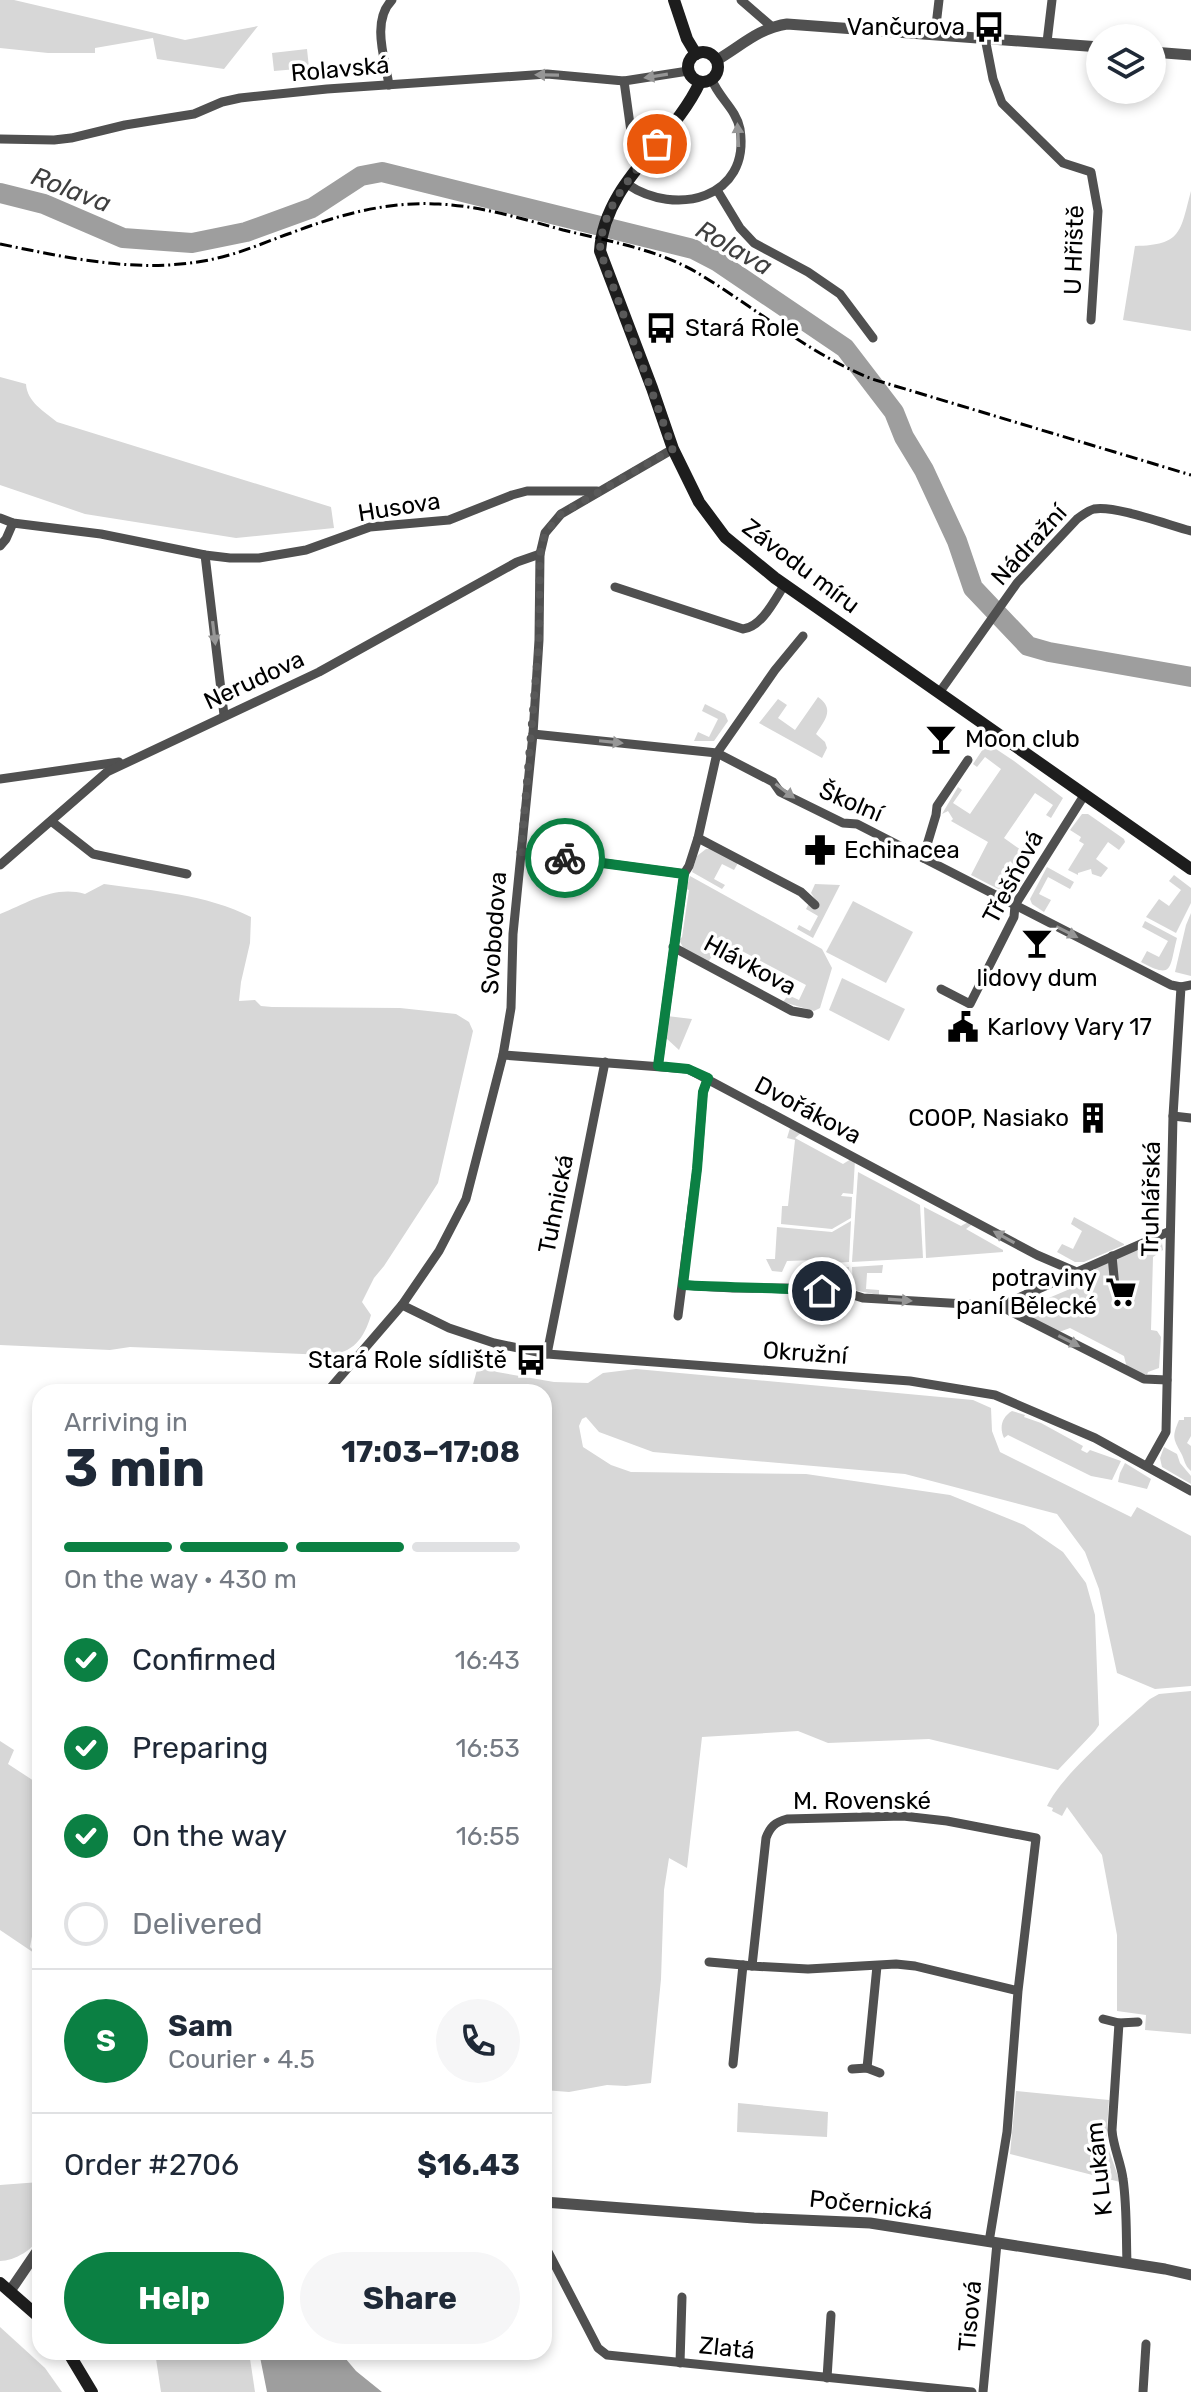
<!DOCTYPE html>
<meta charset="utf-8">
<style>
body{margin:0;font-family:Rubik,sans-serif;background:#f6f6f7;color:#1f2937;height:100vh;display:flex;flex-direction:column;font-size:30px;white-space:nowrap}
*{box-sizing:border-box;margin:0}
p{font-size:26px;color:#747a83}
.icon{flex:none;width:44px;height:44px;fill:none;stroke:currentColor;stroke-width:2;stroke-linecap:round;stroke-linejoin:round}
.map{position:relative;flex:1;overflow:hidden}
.panel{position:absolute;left:32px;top:1384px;width:520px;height:976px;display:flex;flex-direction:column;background:#fff;border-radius:24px;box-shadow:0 4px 12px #0003}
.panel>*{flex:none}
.controls{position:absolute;left:1086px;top:24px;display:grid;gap:16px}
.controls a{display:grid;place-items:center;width:80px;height:80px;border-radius:50%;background:#fff;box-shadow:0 4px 12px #0003;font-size:40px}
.pin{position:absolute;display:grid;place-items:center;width:68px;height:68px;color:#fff;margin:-34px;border:4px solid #fff;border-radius:50%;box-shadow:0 2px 8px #0007}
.courier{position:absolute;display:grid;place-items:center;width:80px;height:80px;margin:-40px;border:6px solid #0b8043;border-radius:50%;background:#fff;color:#222;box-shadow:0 2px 10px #0007}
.overview em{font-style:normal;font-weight:700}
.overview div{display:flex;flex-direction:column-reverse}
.overview{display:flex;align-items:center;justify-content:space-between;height:136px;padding:0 32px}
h1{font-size:52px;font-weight:700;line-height:60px}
.bar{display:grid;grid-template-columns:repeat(4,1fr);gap:12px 8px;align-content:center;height:96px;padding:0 32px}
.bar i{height:10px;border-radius:6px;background:#e0e1e3}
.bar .on{background:#0b8043}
.bar p{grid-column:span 4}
.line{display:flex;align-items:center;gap:20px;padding:0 32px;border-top:2px solid #e0e1e3}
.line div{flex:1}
.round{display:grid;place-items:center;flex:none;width:84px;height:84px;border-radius:42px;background:#f6f6f7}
ol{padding:0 32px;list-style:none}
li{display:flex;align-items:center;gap:24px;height:88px}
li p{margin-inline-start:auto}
li .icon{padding:8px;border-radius:50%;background:#0b8043;color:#fff;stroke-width:4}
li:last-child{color:#747a83}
li i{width:44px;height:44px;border:4px solid #e0e1e3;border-radius:50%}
.action{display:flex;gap:16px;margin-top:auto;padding:16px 32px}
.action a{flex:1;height:92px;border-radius:48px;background:#0b8043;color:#fff;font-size:32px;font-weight:700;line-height:92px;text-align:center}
.action a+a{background:#f6f6f7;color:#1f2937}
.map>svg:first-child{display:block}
.green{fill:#d7d7d7}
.water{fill:#9e9e9e}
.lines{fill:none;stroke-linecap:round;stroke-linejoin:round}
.river{stroke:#9e9e9e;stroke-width:20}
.minor{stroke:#505050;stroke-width:9}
.tertiary{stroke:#505050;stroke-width:11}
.secondary{stroke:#1d1d1d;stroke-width:12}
.rail{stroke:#000;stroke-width:3;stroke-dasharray:12 4 2 4;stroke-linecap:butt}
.oneway{fill:#969696}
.done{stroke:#595959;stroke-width:8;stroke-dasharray:0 14.4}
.route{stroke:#0b8043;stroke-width:10}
.labels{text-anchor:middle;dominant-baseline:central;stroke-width:7;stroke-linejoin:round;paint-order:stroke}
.poi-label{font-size:24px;fill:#000;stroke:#fff;text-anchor:end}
.street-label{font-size:24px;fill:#000;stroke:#fff}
.water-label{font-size:26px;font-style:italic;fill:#3f3f3f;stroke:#fff}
</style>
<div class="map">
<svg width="1191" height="2392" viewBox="0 0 1191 2392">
<rect width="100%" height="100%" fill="#fff"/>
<g class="green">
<polygon points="0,0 14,0 185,40 258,26 224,69 157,59 153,38 95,48 95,53 48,53 0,48"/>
<polygon points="307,49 309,68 274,71 272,53"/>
<path d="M1191 191V331L1123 320 1135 246C1182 245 1180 232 1191 191Z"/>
<path d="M0 377 26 384C27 402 44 411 57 422L331 507 334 528 236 538 85 514 0 485Z"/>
<path d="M818 697C835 709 825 720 816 734L825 742 827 748 822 758 759 723 778 699 787 705 778 718 795 730Z"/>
<polygon points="705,704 725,714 728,721 714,741 694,741 698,732 709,737 718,719 702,711"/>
<polygon points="987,743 1014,761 1063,798 1051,818 1046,815 1053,805 1035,793 1004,838 1021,850 1030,837 1036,841 1018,869 1010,861 1007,865 1021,874 1014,888 1006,893 971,875 988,842 951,821 953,819 948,811 942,814 958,787 962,790 953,803 970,814 1001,769 985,757 977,767 973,764"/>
<polygon points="1082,814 1088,814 1124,839 1125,842 1119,850 1108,842 1096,859 1108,868 1101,877 1092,874 1091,869 1078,873 1078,875 1068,870 1084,844 1079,841 1081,837 1070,830"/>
<polygon points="706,849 712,849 738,863 734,870 722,864 714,879 725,885 722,889 692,872 697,856"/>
<polygon points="1047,867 1074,882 1070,889 1048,877 1039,894 1051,900 1044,912 1032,904 1030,899"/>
<polygon points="1174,875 1191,888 1191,903 1176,933 1146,917 1159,899 1169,906 1181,890 1169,881"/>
<polygon points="690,876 822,949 832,968 820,1008 814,1011 783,1002 788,995 799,1000 806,985 710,934 702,949 713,955 708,962 684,949 679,940 682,937 689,890 686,889"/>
<path d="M104 884C153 891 206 894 251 917L250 943 241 982 239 1001 255 1000 261 1006 272 1007 400 1008 456 1014 469 1022 473 1031 438 1183 384 1266 374 1278 362 1302 371 1315C364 1339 353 1353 328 1355L130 1347 110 1350 0 1345V914C28 903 54 885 85 894Z"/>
<polygon points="815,884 840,885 813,938 797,929 799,925 810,931 818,916 806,909 809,903 815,908 819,905 811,893"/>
<polygon points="853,901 913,932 886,983 826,952"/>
<polygon points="1191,913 1191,976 1175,972 1186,925"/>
<path d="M1145 921 1177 938C1169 968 1174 980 1141 962L1147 951 1159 957 1168 941 1142 927Z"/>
<polygon points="842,978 905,1009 889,1041 829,1010"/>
<polygon points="667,1016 692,1019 679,1050 666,1038"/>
<polygon points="790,1128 802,1132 795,1138 843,1164 851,1159 855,1160 853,1194 843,1193 841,1196 852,1197 851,1218 832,1229 781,1224 782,1206 788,1206 795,1140 787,1138"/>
<polygon points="858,1172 920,1205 923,1258 852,1262"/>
<polygon points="924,1207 961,1226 970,1221 974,1223 966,1229 1003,1250 1003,1252 926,1258"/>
<polygon points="1074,1217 1124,1244 1124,1245 1084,1262 1075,1262 1057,1252 1062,1244 1073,1249 1082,1231 1071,1224"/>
<polygon points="851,1221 849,1262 817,1264 816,1260 787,1261 782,1272 772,1271 766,1259 775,1259 777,1227 832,1232"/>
<path d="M1157 1241 1162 1243 1163 1250 1153 1257 1151 1330 1157 1331 1161 1337 1159 1368 1148 1372 1147 1375 1127 1368 1124 1356 1070 1328 1059 1332C1052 1329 1041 1325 1035 1320 1026 1312 1031 1296 1040 1292L1044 1300 1098 1277 1094 1268Z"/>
<polygon points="883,1265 882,1273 867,1273 866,1289 879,1290 879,1295 853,1290 852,1267"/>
<polygon points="849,1267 848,1287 838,1287 841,1280 828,1279 823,1287 815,1287 820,1278 809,1277 815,1269"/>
<polygon points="478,1366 497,1372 554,1382 588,1383 603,1373 636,1369 973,1400 991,1408 992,1431 1000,1452 1131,1517 1137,1507 1191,1536 1191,1686 1155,1689 1117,1673 1099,1589 1085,1552 1057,1514 905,1474 653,1452 599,1432 586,1417 582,1419 579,1426 583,1447 611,1465 631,1472 806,1474 950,1495 1024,1525 1063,1552 1086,1583 1095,1615 1099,1725 1095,1731 1058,1770 929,1739 828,1743 798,1731 702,1737 687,1868 669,1858 664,1890 661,1979 651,2083 626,2086 607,2085 569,2092 544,2090 544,1392 471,1392"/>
<path d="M1012 1411 1025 1415 1024 1417 1041 1423 1083 1446 1081 1450 1087 1453 1090 1450 1121 1461 1112 1480 1091 1476 1008 1435 1004 1438C999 1427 1002 1417 1012 1411Z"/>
<path d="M1184 1417H1191V1436L1187 1443 1191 1446V1471C1184 1465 1185 1460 1181 1453 1173 1438 1172 1437 1179 1420H1184Z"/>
<polygon points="1164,1447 1177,1454 1180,1463 1191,1476 1191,1484 1162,1467 1160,1458"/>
<polygon points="1125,1463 1151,1479 1147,1489 1118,1482 1120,1473"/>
<path d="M1191 1691V2034L1145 2030 1146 2015 1117 2011V1935L1102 1855 1067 1807 1062 1816 1052 1811 1053 1808 1047 1806C1063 1773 1121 1725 1150 1699L1159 1694Z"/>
<polygon points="0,1741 14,1750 8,1764 34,1781 38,1794 40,1894 30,1947 40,1957 0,1930"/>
<polygon points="1016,2091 1109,2100 1106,2142 1120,2182 1010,2154"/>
<polygon points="738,2103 828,2112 827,2137 737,2132"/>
<path d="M40 2182C40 2196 43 2221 40 2234 36 2249 14 2261 0 2261V2185Z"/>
<polygon points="0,2327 45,2368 62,2392 0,2392"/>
<polygon points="155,2352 249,2352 255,2392 161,2392"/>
</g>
<polygon class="water" points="259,2352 340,2352 356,2371 382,2392 267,2392"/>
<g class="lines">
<polyline class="river" points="0,193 44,204 123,238 192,243 246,232 312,208 361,176 382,172 693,249 718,262 845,348 894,412 904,437 924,470 957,541 973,588 1028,646 1049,652 1191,677"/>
<g class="minor">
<polyline points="741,0 771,26"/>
<polyline points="935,34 939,0"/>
<polyline points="985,38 993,79 1002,103 1063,163 1091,172 1098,211 1091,320"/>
<polyline points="1047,42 1052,0"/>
<polyline points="624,81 633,146 641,165"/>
<path d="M389 85C385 59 371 21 392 0"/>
<polyline points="0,139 54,140 71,138 125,125 194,114 222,102 240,98 327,89 547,74 624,81 688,71"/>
<path d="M627 184C675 217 751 199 740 129 736 109 719 98 712 80"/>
<polyline points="717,190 740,228 754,243 808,272 840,294 873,338"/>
<polyline points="0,518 13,523 101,534 205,555 230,558 259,558 306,550 370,527 449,520 512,495 527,491 597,491"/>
<polyline points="0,546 6,539 13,523"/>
<polyline points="205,555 224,715"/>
<path d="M615 587 743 629C762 627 775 599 785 584"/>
<path d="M939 693 1017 583 1077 519C1083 515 1087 511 1094 509 1115 505 1168 525 1191 531"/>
<polyline points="533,734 717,753 773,782 780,792 843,823 857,824 1171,985 1181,987"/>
<polyline points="0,779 119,762"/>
<polyline points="51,821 93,854 187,874"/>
<polyline points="698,838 801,892 815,905"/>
<polyline points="521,852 684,874"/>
<polyline points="923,858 936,815 937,806 968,760"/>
<polyline points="0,865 107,772 319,672 517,562 540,554"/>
<polyline points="673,947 792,1011 809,1014"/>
<polyline points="941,989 970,1004 1014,917 1015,905 1085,794"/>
<polyline points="503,1055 688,1069 1037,1255 1074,1271"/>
<polyline points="658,1066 684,874 689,866 698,838 717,753 775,670 803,636"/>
<polyline points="1173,1116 1191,1118"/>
<polyline points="1112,1256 1115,1287"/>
<path d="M683 1285C702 1286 721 1288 739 1288 780 1289 825 1284 863 1298L1000 1306 1170 1231"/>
<polyline points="1027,1294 1028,1320"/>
<polyline points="402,1305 449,1328 494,1343 547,1354 910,1381 995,1395 1095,1438 1191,1491"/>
<polyline points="1000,1306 1144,1379 1167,1380"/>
<polyline points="678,1316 697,1169 703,1092 708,1078"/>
<polyline points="547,1354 605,1062"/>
<polyline points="327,1392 402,1305 439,1251 466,1199 503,1055 511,1008 513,934 533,734 539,640 540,554 545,533 561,514 673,449"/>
<polyline points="1147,1466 1166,1432 1173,1116 1181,987 1191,985"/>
<polyline points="709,1962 743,1965"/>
<polyline points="1103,2019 1119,2023 1138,2022"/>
<path d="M1119 2023 1112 2130C1113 2147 1121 2162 1123 2179 1127 2206 1126 2235 1127 2263"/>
<polyline points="733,2064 743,1965 752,1966"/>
<polyline points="867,2068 877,1966"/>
<polyline points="852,2069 867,2068 880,2073"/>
<path d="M989 2242 1007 2132 1018 1991 1036 1838 947 1821 903 1816 787 1819C775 1822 770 1827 766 1838L752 1966 808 1969 896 1964 915 1966 1018 1991"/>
<polyline points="544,2244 598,2348 607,2355 972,2392"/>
<polyline points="680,2363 682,2297"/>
<polyline points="827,2378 831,2315"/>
<polyline points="983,2392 997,2243"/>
<polyline points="1143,2392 1146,2344"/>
</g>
<g class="tertiary">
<polyline points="1152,52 1191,55"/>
<path d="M717 60C741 46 759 28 787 24L1100 47"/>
<polyline points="544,2202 754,2218 870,2223 1165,2269 1191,2275"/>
<polyline points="10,2291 40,2247"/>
</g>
<g class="secondary">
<polyline points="674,0 687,39 696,54"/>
<circle cx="703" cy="67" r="15"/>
<path d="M700 82C673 141 604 182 600 251L652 388 673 449 699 502 725 537 775 578 1191 869"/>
<polyline points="0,2283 40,2318"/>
<polyline points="68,2352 92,2392"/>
</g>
<path class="rail" d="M0 244C74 259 147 276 222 257 246 251 268 241 291 233 338 215 387 201 439 204 481 206 523 219 563 230 608 241 656 249 696 272 755 307 807 353 872 379L1191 475"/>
</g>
<defs><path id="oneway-solid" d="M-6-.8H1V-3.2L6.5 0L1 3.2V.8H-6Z" transform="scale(2)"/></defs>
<g class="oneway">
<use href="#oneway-solid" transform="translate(547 75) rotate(-179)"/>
<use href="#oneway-solid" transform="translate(656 76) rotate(171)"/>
<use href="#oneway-solid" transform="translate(738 135) rotate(-93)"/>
<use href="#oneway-solid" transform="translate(214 633) rotate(83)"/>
<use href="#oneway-solid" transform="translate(611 742) rotate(6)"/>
<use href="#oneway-solid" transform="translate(785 791) rotate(37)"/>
<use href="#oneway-solid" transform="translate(1067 932) rotate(27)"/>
<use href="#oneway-solid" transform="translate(1004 1237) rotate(-151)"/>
<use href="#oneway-solid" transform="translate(900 1300) rotate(4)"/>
<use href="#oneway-solid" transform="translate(1069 1341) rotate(27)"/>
</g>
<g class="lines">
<path class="done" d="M565 858 521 852 539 640 540 554 545 533 561 514 673 449 600 251C601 208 632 176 657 144"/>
<path class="route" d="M565 858 684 874 658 1066 688 1069 708 1078 703 1092 697 1169 683 1285C730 1288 776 1287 822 1291"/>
</g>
<defs>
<symbol id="bus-bare" viewBox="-9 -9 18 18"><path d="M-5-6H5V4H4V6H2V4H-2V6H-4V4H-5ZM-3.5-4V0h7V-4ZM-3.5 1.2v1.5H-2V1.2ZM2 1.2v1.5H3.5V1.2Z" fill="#000" stroke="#fff" stroke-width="2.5" paint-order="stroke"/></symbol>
<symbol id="bar-bare" viewBox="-9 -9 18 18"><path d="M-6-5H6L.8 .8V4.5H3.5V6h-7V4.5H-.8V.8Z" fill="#000" stroke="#fff" stroke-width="2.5" paint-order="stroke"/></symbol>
<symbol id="pharmacy-bare" viewBox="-9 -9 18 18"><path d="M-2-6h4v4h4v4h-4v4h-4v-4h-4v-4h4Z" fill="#000" stroke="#fff" stroke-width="2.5" paint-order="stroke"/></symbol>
<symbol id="civic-bare" viewBox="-9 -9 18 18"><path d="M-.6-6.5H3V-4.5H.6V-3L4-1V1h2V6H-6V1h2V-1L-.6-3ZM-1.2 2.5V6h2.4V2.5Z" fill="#000" stroke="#fff" stroke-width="2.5" paint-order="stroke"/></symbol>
<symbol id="building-bare" viewBox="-9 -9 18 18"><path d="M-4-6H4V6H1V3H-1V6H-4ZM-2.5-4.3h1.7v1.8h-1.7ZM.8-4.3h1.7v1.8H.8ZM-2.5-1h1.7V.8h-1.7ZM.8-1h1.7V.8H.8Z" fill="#000" stroke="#fff" stroke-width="2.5" paint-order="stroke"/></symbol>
<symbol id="supermarket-bare" viewBox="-9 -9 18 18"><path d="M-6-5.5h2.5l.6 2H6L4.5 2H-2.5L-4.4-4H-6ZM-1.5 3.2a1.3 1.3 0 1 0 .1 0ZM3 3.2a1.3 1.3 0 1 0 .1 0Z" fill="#000" stroke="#fff" stroke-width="2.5" paint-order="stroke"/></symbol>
</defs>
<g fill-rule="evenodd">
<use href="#bus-bare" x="967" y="5" width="44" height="44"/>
<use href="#bus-bare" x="639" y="306" width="44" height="44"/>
<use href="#bar-bare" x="919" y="717" width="44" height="44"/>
<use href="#pharmacy-bare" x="798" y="828" width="44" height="44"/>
<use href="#bar-bare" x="1015" y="921" width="44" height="44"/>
<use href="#civic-bare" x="941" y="1005" width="44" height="44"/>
<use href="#building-bare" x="1071" y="1096" width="44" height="44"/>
<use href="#supermarket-bare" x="1099" y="1270" width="44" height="44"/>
<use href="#bus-bare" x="509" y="1338" width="44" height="44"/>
</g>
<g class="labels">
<g class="poi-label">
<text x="965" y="27">Vančurova</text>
<text x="685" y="328" text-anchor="start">Stará Role</text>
<text x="965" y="739" text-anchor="start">Moon club</text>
<text x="844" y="850" text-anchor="start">Echinacea</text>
<text x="1037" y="978" text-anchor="middle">lidovy dum</text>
<text x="987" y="1027" text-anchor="start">Karlovy Vary 17</text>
<text x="1069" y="1118">COOP, Nasiako</text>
<text x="1097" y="1278">potraviny<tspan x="1097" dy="28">paní Bělecké</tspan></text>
<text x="507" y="1360">Stará Role sídliště</text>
</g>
<g class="street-label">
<text transform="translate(340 69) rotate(-5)">Rolavská</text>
<text transform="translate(1074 250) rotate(-88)">U Hřiště</text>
<text transform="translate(399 507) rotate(-9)">Husova</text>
<text transform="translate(1029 545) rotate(-48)">Nádražní</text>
<text transform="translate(801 566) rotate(37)">Závodu míru</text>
<text transform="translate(254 680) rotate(-25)">Nerudova</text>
<text transform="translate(851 802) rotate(23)">Školní</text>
<text transform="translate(1013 877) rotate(-62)">Třešňová</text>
<text transform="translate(494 933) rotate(-86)">Svobodova</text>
<text transform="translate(750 965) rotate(28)">Hlávkova</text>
<text transform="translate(808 1110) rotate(28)">Dvořákova</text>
<text transform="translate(1151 1199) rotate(-89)">Truhlářská</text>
<text transform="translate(556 1204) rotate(-79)">Tuhnická</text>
<text transform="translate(805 1353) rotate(4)">Okružní</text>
<text x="862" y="1801">M. Rovenské</text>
<text transform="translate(1099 2169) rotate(-96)">K Lukám</text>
<text transform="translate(871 2205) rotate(6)">Počernická</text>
<text transform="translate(970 2316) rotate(-85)">Tisová</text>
<text transform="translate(727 2348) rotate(6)">Zlatá</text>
</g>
<g class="water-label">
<text transform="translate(71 190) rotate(21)">Rolava</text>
<text transform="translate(734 248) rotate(30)">Rolava</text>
</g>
</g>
</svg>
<div class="controls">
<a><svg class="icon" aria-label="layers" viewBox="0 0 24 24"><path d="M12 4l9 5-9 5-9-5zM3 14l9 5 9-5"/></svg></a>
</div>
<div class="pin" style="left:657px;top:144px;background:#ea580c"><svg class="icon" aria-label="bag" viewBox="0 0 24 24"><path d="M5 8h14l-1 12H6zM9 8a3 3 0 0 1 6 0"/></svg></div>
<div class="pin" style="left:822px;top:1291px;background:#1f2937"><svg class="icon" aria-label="home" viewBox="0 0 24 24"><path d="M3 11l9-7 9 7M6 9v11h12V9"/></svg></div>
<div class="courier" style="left:565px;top:858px"><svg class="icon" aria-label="bike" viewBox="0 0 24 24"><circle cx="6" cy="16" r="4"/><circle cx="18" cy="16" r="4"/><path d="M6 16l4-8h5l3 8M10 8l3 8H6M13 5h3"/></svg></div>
<section class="panel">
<div class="overview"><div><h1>3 min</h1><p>Arriving in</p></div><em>17:03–17:08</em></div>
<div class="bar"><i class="on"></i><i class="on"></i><i class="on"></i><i></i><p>On the way · 430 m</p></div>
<ol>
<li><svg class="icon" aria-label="check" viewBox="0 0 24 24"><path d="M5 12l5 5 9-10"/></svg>Confirmed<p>16:43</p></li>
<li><svg class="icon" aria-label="check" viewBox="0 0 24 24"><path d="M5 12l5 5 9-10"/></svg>Preparing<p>16:53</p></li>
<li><svg class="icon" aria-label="check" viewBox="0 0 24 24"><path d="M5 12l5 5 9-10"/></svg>On the way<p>16:55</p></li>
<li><i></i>Delivered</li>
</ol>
<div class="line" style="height:144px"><b class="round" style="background:#0b8043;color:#fff">S</b><div><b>Sam</b><p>Courier · 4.5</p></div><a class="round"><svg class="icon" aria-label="phone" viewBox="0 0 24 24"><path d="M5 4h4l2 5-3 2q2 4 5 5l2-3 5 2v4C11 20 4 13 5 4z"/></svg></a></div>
<div class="line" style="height:104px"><div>Order #2706</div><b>$16.43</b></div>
<div class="action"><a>Help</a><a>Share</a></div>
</section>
</div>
